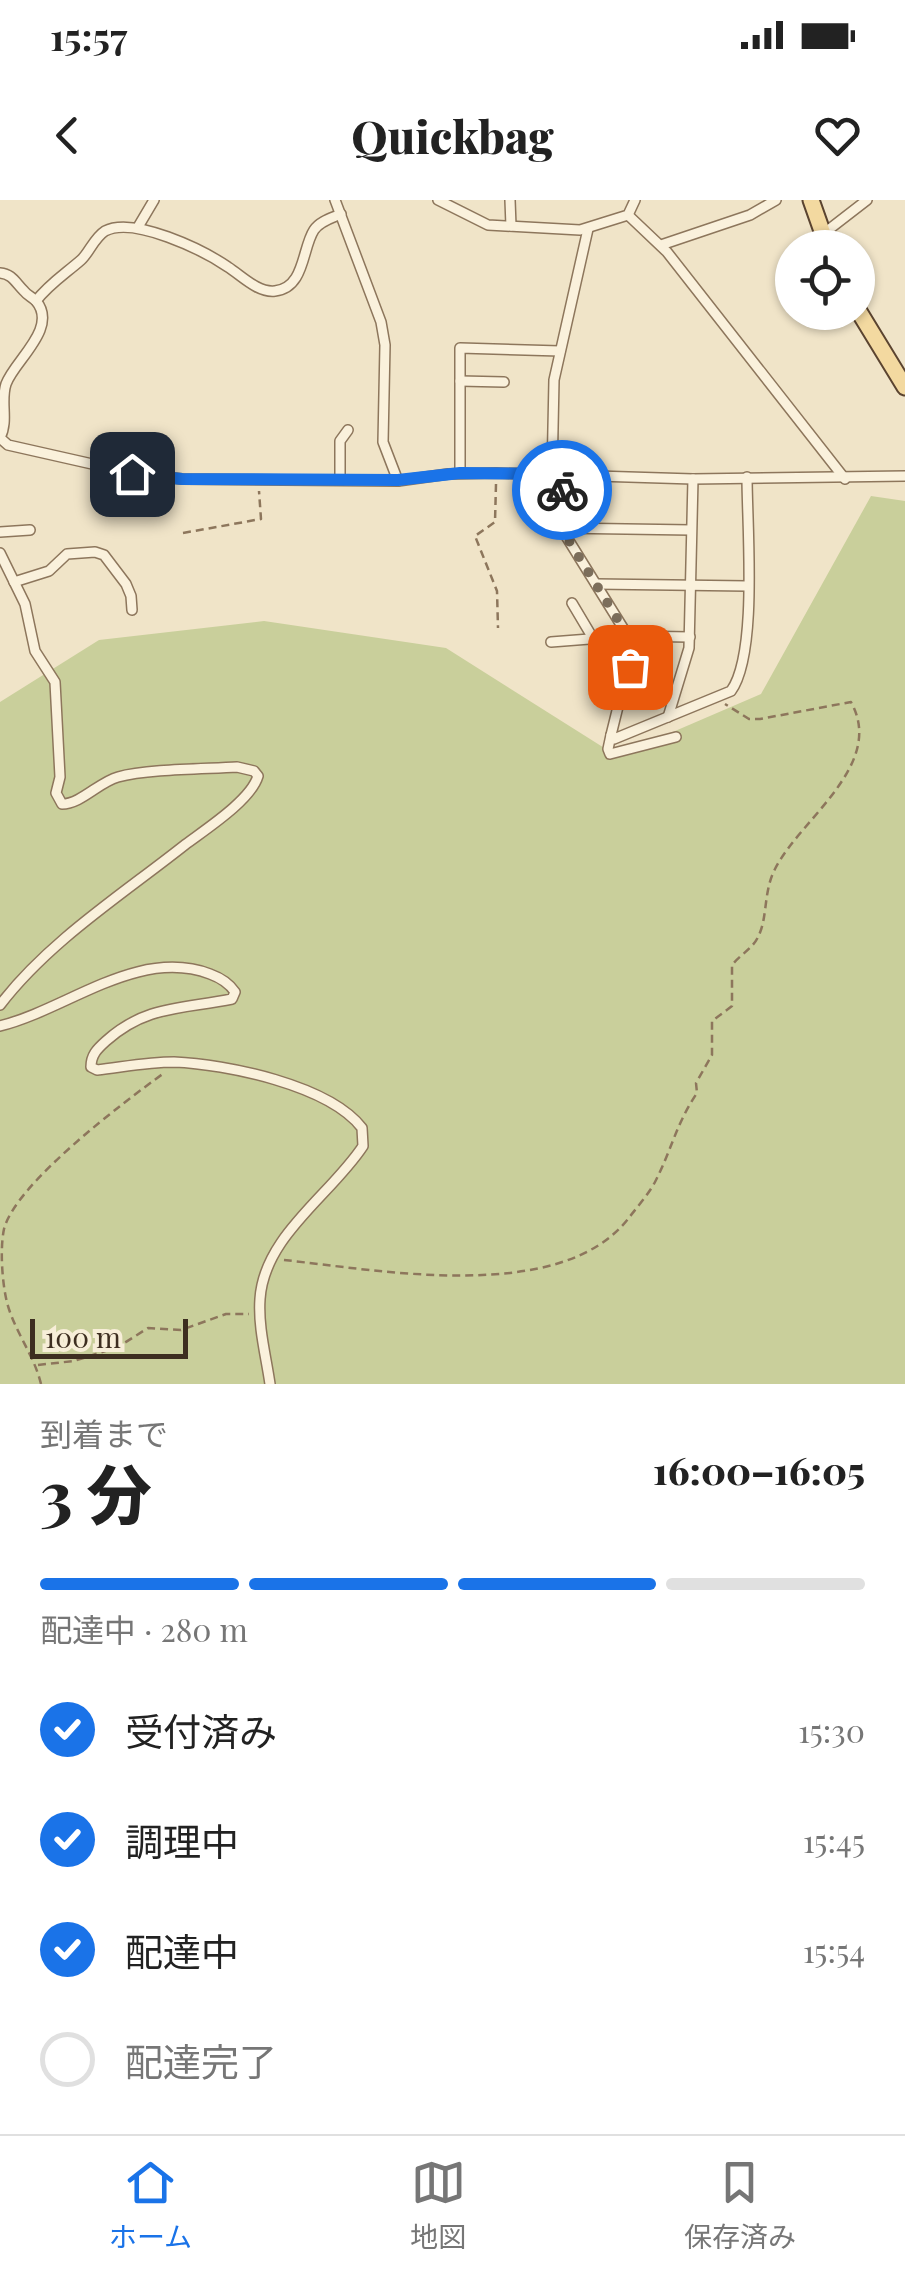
<!DOCTYPE html>
<html lang="ja">
<meta charset="utf-8">
<style>
body{margin:0;font-family:"Playfair Display","Noto Sans JP",serif;background:#f2f2f2;color:#222;height:100vh;display:flex;flex-direction:column;font-size:38px;white-space:nowrap}
*{box-sizing:border-box;margin:0}
p{font-size:32px;color:#767676}
.icon{flex:none;width:55px;height:55px;fill:none;stroke:currentColor;stroke-width:2;stroke-linecap:round;stroke-linejoin:round}
.map{position:relative;height:1184px;overflow:hidden}
.panel{display:flex;flex-direction:column;background:#fff;flex:1}
.panel>*{flex:none}
.controls{position:absolute;left:775px;top:30px;display:grid;gap:20px}
.controls a{display:grid;place-items:center;width:100px;height:100px;border-radius:50%;background:#fff;box-shadow:0 2px 8px #0004;font-size:50px}
.scale{position:absolute;left:30px;bottom:25px;width:158px;box-sizing:border-box;padding-left:10px;border:5px solid #3d2e20;border-top:0;font-size:28px;line-height:35px;white-space:nowrap;color:#3d2e20;-webkit-text-stroke:8px #f7eed8;paint-order:stroke}
.pin{position:absolute;display:grid;place-items:center;width:85px;height:85px;color:#fff;margin:-42px;border-radius:20px;box-shadow:0 5px 15px #0006}
.courier{position:absolute;display:grid;place-items:center;width:100px;height:100px;margin:-50px;border:8px solid #1a73e8;border-radius:50%;background:#fff;color:#222;box-shadow:0 2px 12px #0007}
.headline em{font-style:normal;font-weight:800}
.headline div{display:flex;flex-direction:column-reverse}
.headline{display:flex;align-items:center;justify-content:space-between;height:170px;padding:0 40px}
h1{font-size:65px;font-weight:800;line-height:75px}
.bar{display:grid;grid-template-columns:repeat(4,1fr);gap:15px 10px;align-content:center;height:120px;padding:0 40px}
.bar i{height:12px;border-radius:8px;background:#e0e0e0}
.bar .selected{background:#1a73e8}
.bar p{grid-column:span 4}
ol{padding:0 40px;list-style:none}
li{display:flex;align-items:center;gap:30px;height:110px}
li p{margin-inline-start:auto}
li .icon{padding:10px;border-radius:50%;background:#1a73e8;color:#fff;stroke-width:4}
li:last-child{color:#767676}
li i{width:55px;height:55px;border:5px solid #e0e0e0;border-radius:50%}
.status{display:flex;justify-content:space-between;align-items:center;height:70px;padding:0 50px;background:#fff;direction:ltr}
.status svg{height:28px;fill:currentColor}
header{display:flex;justify-content:space-between;align-items:center;height:130px;padding:0 40px;background:#fff;font-size:45px;font-weight:800}
.dock{display:flex;justify-content:space-around;align-items:center;height:140px;border-top:2px solid #e0e0e0;background:#fff;font-size:28px;color:#767676}
.dock a{display:grid;justify-items:center;gap:5px}
.dock .selected{color:#1a73e8}
.map>svg:first-child{display:block}
.green{fill:#c9cf9b}
.lines{fill:none;stroke-linecap:round;stroke-linejoin:round}
.minor-casing{stroke:#8d765c;stroke-width:12}
.primary-casing{stroke:#5b4430;stroke-width:19}
.path{stroke:#8d765c;stroke-width:2.5;stroke-dasharray:8 5;stroke-linecap:butt}
.minor{stroke:#faf1dc;stroke-width:9}
.primary{stroke:#f3d9a0;stroke-width:15}
.done{stroke:#7c6e5b;stroke-width:10;stroke-dasharray:0 18}
.route{stroke:#1a73e8;stroke-width:12}
</style>
<div class="status"><b>15:57</b><svg viewBox="0 0 49 12"><path d="M0 12V9h3v3zM5 12V6h3v6zM10 12V3h3v9zM15 12V0h3v12zM26 1h20v11H26zM47 4h2v5h-2z"/></svg></div>
<header><svg class="icon" aria-label="back" viewBox="0 0 24 24"><path d="M15 5l-7 7 7 7"/></svg>Quickbag<svg class="icon" aria-label="heart" viewBox="0 0 24 24"><path d="M12 20l-8-8c-3-5 5-10 8-4 3-6 11-1 8 4z"/></svg></header>
<div class="map">
<svg width="905" height="1184" viewBox="0 0 905 1184">
<rect width="100%" height="100%" fill="#f0e4c8"/>
<polygon class="green" points="871,296 905,301 905,1184 0,1184 0,502 99,440 264,421 446,448 617,556 761,494"/>
<g class="lines">
<defs>
<g id="minor">
<polyline points="335,0 381,122 385,145 383,242 398,281"/>
<polyline points="438,0 488,25 580,30 628,15 635,0"/>
<polyline points="510,0 511,26"/>
<polyline points="628,15 667,52 845,279"/>
<polyline points="138,27 154,0"/>
<polyline points="823,34 867,0"/>
<polyline points="661,45 750,15 776,0"/>
<path d="M0 73C12 74 15 82 24 91 27 95 32 97 36 101 59 128 14 161 6 184 0 202 9 220 0 238L8 245 132 273 182 279 398 281 448 274 496 273 693 279 905 276"/>
<path d="M36 101C49 84 65 74 81 60 89 53 94 38 105 31 134 16 203 50 228 67 242 76 258 93 275 91 305 88 302 48 314 30 320 21 332 18 341 14"/>
<polyline points="460,181 504,182"/>
<polyline points="460,273 460,148 560,151"/>
<polyline points="552,275 554,180 588,29"/>
<path d="M563 275 561 328 628 436 632 450 611 535 614 539 731 491C758 454 747 327 747 277"/>
<polyline points="340,280 340,241 348,230"/>
<polyline points="561,328 691,330"/>
<polyline points="0,332 30,330"/>
<path d="M0 353 25 404 35 451 55 482 60 577 56 593 62 604C81 604 99 582 118 577 147 569 205 569 237 567L254 571 258 576C251 600 206 629 186 644 123 694 49 741 0 805"/>
<polyline points="14,382 49,371 67,354 95,352 104,355 126,384 131,396 132,410"/>
<polyline points="596,384 747,386"/>
<polyline points="572,403 594,440"/>
<polyline points="551,442 628,436 690,437"/>
<polyline points="668,517 689,448 693,279"/>
<polyline points="611,535 608,549 610,554 676,537"/>
<path d="M0 826C68 809 138 747 210 774 221 778 229 783 235 792L232 799C183 809 146 805 106 841 97 849 91 855 91 867L97 870C123 867 148 862 174 862 226 864 329 885 362 928L363 946C331 995 264 1036 260 1099 258 1127 266 1156 270 1184"/>
</g>
<g id="primary">
<polyline points="811,0 828,48"/>
<polyline points="858,110 905,187"/>
</g>
</defs>
<use href="#minor" class="minor-casing"/>
<use href="#primary" class="primary-casing"/>
<g class="path">
<polyline points="496,284 495,322 475,336 497,391 498,428"/>
<polyline points="183,333 261,319 259,291"/>
<path d="M284 1060C379 1070 560 1105 628 1019 637 1007 648 995 655 982 672 949 676 924 697 893L696 883 712 855V821L732 806V765C740 755 753 748 758 737 768 718 763 692 775 669 800 619 886 565 851 502L760 519H749L725 504"/>
<polyline points="38,1165 74,1161 118,1147 148,1128 181,1130 226,1114 249,1114"/>
<path d="M41 1184C34 1154 12 1128 6 1098 2 1079 0 1048 4 1029 16 983 124 902 164 873"/>
</g>
<use href="#minor" class="minor"/>
<use href="#primary" class="primary"/>
</g>
<g class="lines">
<polyline class="done" points="562,290 561,328 628,436 632,450 630,467"/>
<polyline class="route" points="132,274 182,279 398,280 460,273 563,274 562,290"/>
</g>
</svg>
<div class="controls">
<a><svg class="icon" aria-label="locate" viewBox="0 0 24 24"><circle cx="12" cy="12" r="6"/><path d="M12 2v4M12 18v4M2 12h4M18 12h4"/></svg></a>
</div>
<div class="scale">100 m</div>
<div class="pin" style="left:630px;top:467px;background:#ea580c"><svg class="icon" aria-label="bag" viewBox="0 0 24 24"><path d="M5 8h14l-1 12H6zM9 8a3 3 0 0 1 6 0"/></svg></div>
<div class="pin" style="left:132px;top:274px;background:#1f2937"><svg class="icon" aria-label="home" viewBox="0 0 24 24"><path d="M3 11l9-7 9 7M6 9v11h12V9"/></svg></div>
<div class="courier" style="left:562px;top:290px"><svg class="icon" aria-label="bike" viewBox="0 0 24 24"><circle cx="6" cy="16" r="4"/><circle cx="18" cy="16" r="4"/><path d="M6 16l4-8h5l3 8M10 8l3 8H6M13 5h3"/></svg></div>
</div>
<section class="panel">
<div class="headline"><div><h1>3 分</h1><p>到着まで</p></div><em>16:00–16:05</em></div>
<div class="bar"><i class="selected"></i><i class="selected"></i><i class="selected"></i><i></i><p>配達中 · 280 m</p></div>
<ol>
<li><svg class="icon" aria-label="check" viewBox="0 0 24 24"><path d="M5 12l5 5 9-10"/></svg>受付済み<p>15:30</p></li>
<li><svg class="icon" aria-label="check" viewBox="0 0 24 24"><path d="M5 12l5 5 9-10"/></svg>調理中<p>15:45</p></li>
<li><svg class="icon" aria-label="check" viewBox="0 0 24 24"><path d="M5 12l5 5 9-10"/></svg>配達中<p>15:54</p></li>
<li><i></i>配達完了</li>
</ol>
</section>
<nav class="dock">
<a class="selected"><svg class="icon" aria-label="home" viewBox="0 0 24 24"><path d="M3 11l9-7 9 7M6 9v11h12V9"/></svg>ホーム</a>
<a><svg class="icon" aria-label="map" viewBox="0 0 24 24"><path d="M3 6l6-2 6 2 6-2v14l-6 2-6-2-6 2zM9 4v14M15 6v14"/></svg>地図</a>
<a><svg class="icon" aria-label="saved" viewBox="0 0 24 24"><path d="M7 4h10v16l-5-4-5 4z"/></svg>保存済み</a>
</nav>
